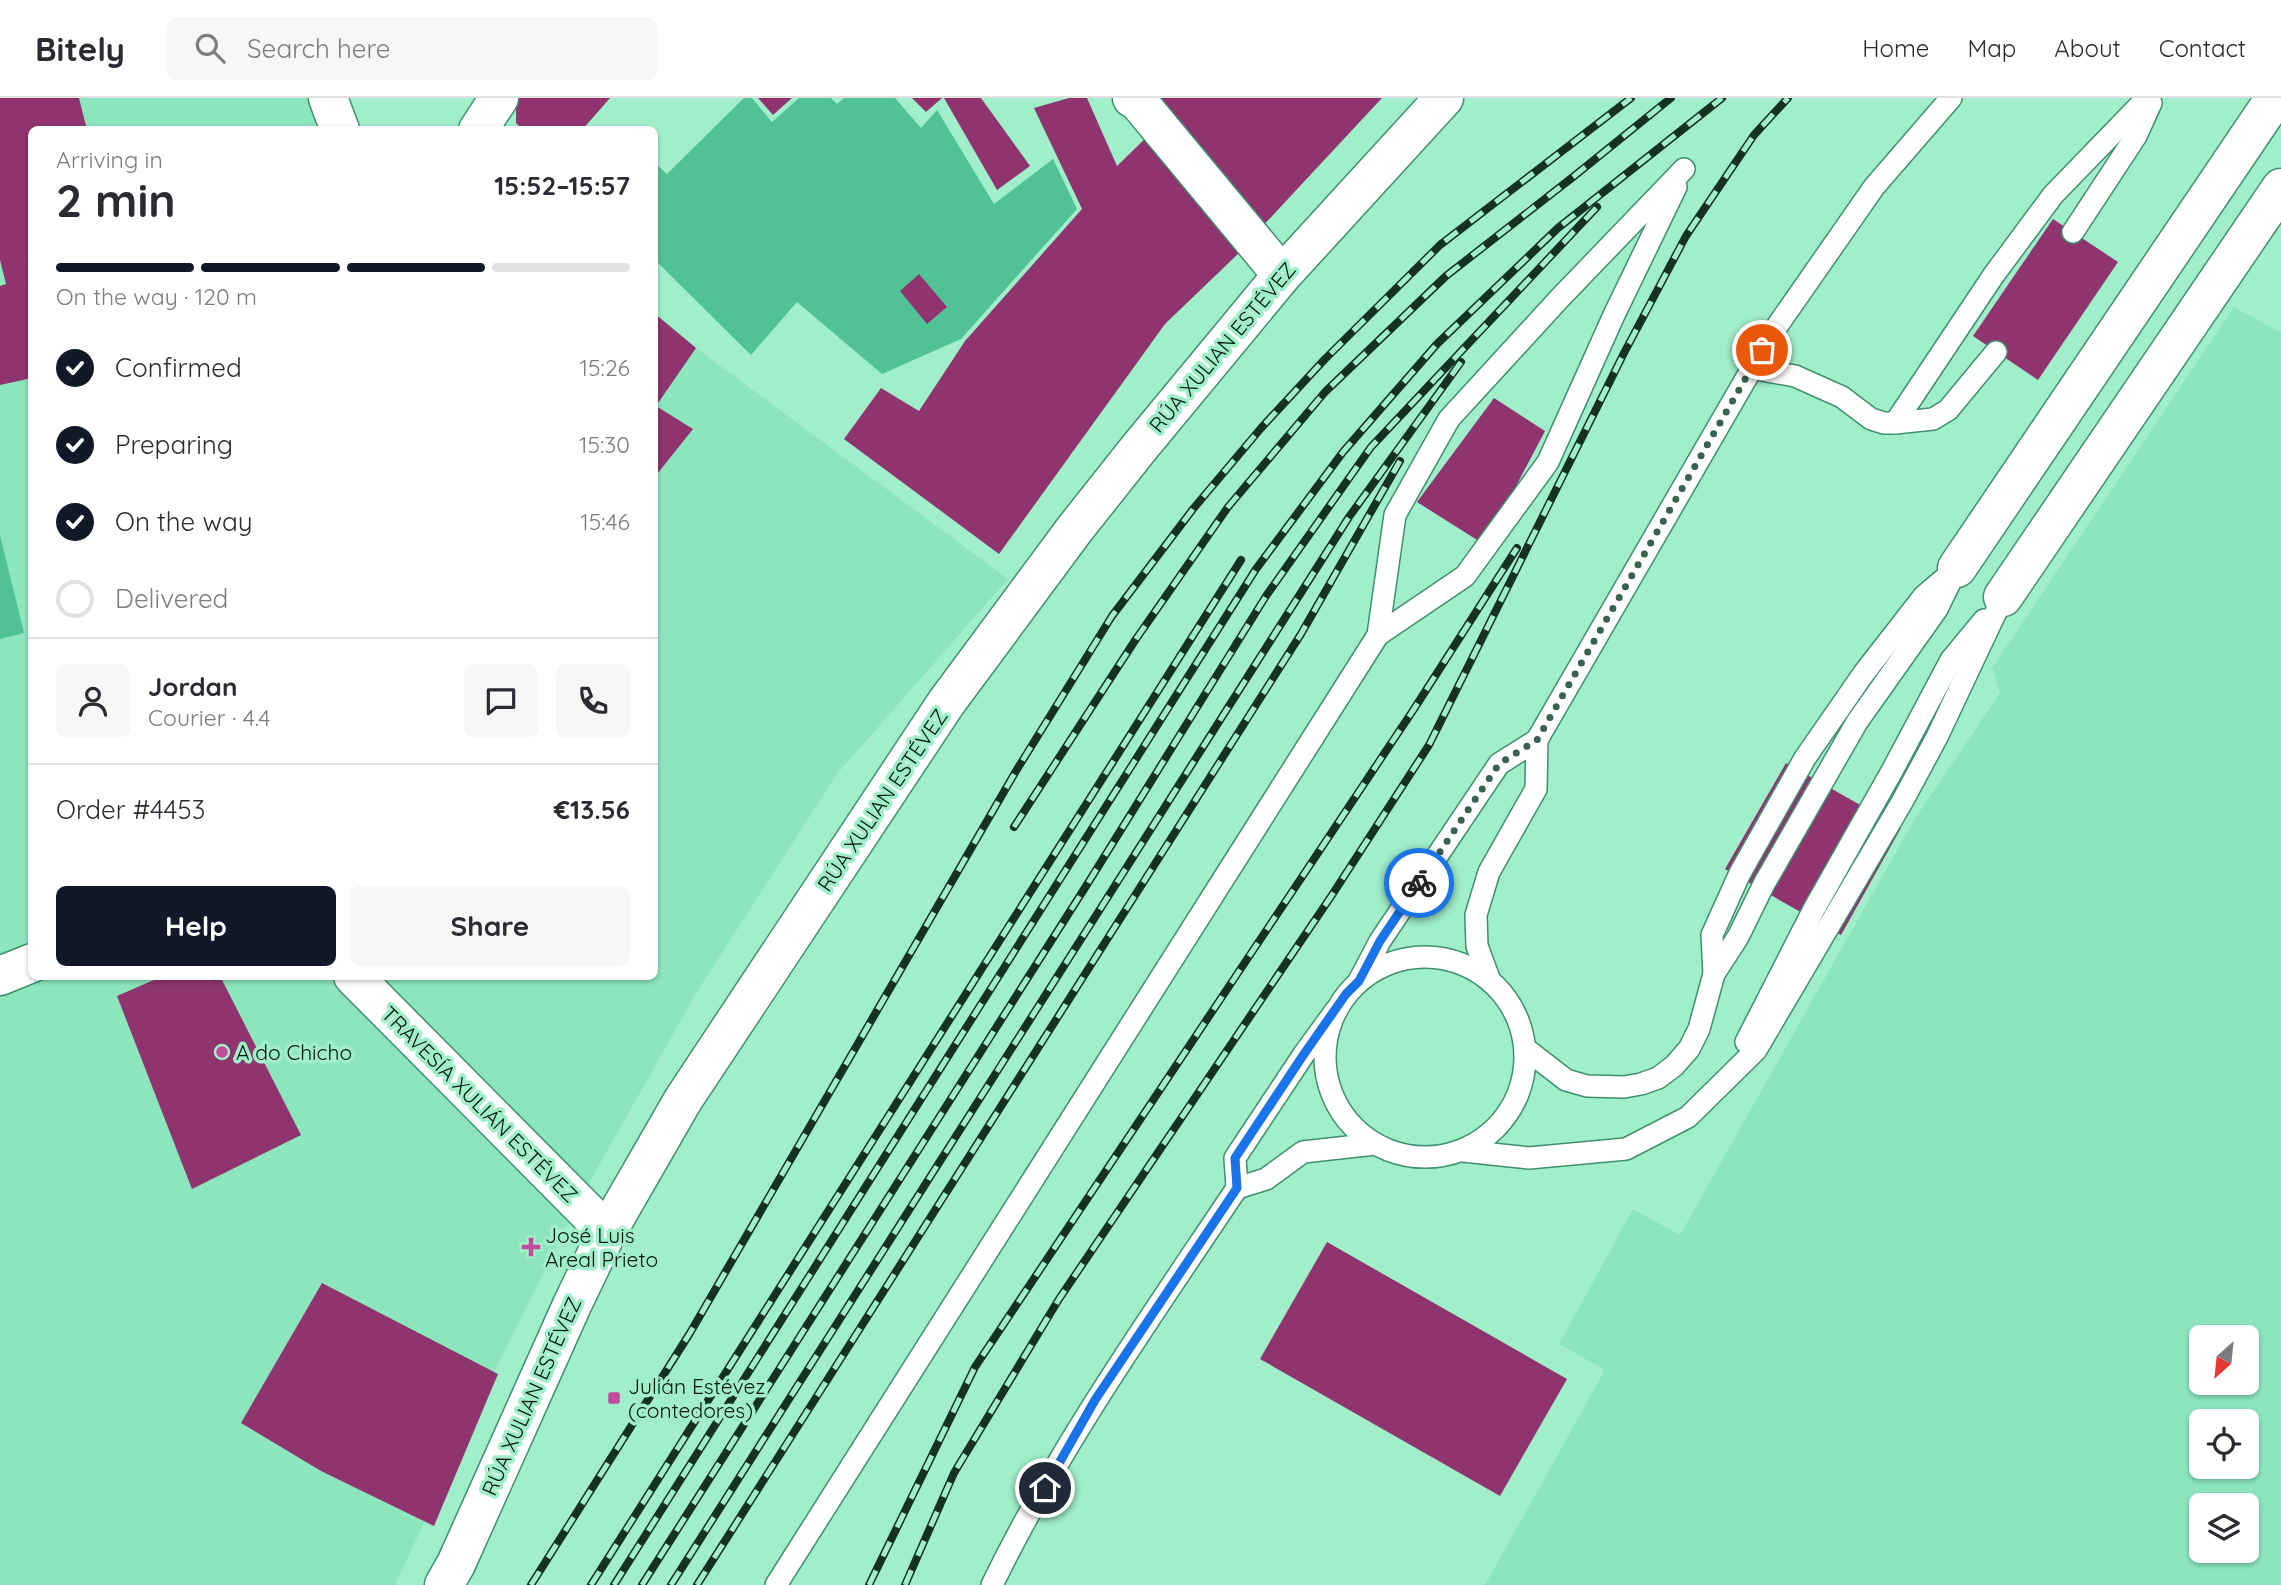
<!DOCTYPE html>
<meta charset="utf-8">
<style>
body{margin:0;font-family:Quicksand,sans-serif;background:#f7f7f7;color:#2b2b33;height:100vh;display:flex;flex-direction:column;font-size:26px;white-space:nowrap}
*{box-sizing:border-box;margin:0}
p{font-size:23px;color:#7c7c81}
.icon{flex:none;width:38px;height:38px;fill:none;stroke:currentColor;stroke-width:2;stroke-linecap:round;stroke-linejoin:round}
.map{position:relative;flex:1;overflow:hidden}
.sheet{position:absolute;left:28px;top:28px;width:630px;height:854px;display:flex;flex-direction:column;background:#fff;border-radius:10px;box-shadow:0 2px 5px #0004}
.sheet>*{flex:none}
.needle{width:46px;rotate:207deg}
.buttons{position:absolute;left:2189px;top:1227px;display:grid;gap:14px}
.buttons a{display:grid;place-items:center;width:70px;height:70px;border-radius:10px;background:#fff;box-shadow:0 2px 5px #0004;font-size:35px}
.pin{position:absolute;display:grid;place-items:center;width:60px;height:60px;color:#fff;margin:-30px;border:4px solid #fff;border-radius:50%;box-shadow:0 2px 7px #0007}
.courier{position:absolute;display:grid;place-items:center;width:70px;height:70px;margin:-35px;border:5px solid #1a73e8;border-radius:50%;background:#fff;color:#222;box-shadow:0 2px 9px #0007}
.head em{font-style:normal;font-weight:700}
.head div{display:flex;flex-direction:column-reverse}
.head{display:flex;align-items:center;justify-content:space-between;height:119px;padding:0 28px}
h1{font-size:46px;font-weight:700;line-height:52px}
.bar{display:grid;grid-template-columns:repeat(4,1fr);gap:10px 7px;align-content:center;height:84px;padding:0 28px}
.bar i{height:9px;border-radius:5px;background:#e1e1e2}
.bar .selected{background:#111827}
.bar p{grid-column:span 4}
.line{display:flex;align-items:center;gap:18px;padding:0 28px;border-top:2px solid #e1e1e2}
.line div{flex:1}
.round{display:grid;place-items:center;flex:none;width:74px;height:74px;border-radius:10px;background:#f7f7f7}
ol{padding:0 28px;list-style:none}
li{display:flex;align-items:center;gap:21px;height:77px}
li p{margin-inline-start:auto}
li .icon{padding:7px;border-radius:50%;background:#111827;color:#fff;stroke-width:4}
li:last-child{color:#7c7c81}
li i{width:38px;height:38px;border:4px solid #e1e1e2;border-radius:50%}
.button{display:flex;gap:14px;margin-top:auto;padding:14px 28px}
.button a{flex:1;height:80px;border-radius:10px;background:#111827;color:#fff;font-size:28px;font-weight:700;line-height:80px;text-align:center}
.button a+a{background:#f7f7f7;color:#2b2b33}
header{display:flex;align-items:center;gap:42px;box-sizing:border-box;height:98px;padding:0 35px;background:#fff;border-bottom:2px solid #e1e1e2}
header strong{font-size:33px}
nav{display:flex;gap:38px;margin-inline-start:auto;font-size:24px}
.search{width:490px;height:63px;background:#f7f7f7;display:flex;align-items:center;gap:18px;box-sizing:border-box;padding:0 24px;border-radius:10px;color:#7c7c81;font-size:26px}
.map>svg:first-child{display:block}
.built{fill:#8ce5bd;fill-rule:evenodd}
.green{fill:#51c295}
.building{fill:#8f346f}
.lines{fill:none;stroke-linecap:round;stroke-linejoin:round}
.service-casing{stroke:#408f6e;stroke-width:24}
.minor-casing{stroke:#408f6e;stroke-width:41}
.tertiary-casing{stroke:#408f6e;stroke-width:41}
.service{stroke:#fff;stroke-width:21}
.minor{stroke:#fff;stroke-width:38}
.tertiary{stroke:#fff;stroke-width:38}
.rail-casing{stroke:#153124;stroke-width:8}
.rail{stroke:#a0efca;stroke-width:5;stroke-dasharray:16;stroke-linecap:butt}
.done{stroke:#38614e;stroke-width:7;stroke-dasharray:0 12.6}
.route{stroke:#1a73e8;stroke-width:9}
.poi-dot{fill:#c54a9a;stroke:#a0efca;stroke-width:2.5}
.labels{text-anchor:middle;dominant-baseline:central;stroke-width:7;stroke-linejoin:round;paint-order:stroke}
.street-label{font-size:21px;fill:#00150b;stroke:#a0efca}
.poi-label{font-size:21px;fill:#00150b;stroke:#a0efca;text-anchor:start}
</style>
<header>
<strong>Bitely</strong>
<div class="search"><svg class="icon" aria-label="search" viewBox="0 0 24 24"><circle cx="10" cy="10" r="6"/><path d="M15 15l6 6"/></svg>Search here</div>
<nav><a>Home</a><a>Map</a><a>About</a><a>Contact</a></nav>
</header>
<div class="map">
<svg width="2281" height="1487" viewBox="0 0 2281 1487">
<rect width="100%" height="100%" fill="#a0efca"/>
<g class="built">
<polygon points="0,0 317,0 329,31 32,32 32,878 654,878 655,215 696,250 1008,481 837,676 698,892 580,1101 495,1272 395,1487 0,1487"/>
<path d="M2234 209 2281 235V1487H1485L1605 1272 1559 1246 1633 1111 1680 1137 1914 722 2000 595 1992 570ZM2247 1239V1284H2202V1239ZM2202 1323H2247V1368H2202ZM2202 1407H2247V1452H2202Z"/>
</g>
<g class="green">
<polygon points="744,0 752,0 772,24 799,0 831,0 837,6 844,0 895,0 921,30 937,12 994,106 1053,61 1077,111 961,241 882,276 797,204 751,257 655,162 654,64 667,76"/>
<polygon points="0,437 24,535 0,541"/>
</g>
<g class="building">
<polygon points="0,0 79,0 87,32 32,32 32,280 0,287 0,188 6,186 0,162"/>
<polygon points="516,0 610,0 582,32 523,32 516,25"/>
<polygon points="758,0 792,0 773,17"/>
<polygon points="912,0 942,0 926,14"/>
<polygon points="944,0 981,0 1030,68 997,92"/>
<polygon points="1069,0 1087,0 1117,68 1151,35 1241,153 1165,226 999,456 844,341 881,290 919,313 965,243 1082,111 1034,10"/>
<polygon points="1150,0 1382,0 1258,133"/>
<polygon points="2053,121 2118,164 2038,282 1973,238"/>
<polygon points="919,176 947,209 927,226 900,193"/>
<polygon points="654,215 696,250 656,308 693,331 654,380"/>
<polygon points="1494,300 1545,333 1485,447 1417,404"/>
<polygon points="1786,665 1901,730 1841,837 1725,771"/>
<polygon points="163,878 220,878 301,1037 192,1091 117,898"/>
<polygon points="1327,1144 1567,1281 1500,1398 1260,1261"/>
<polygon points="322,1185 498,1276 434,1428 321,1373 241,1325"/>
</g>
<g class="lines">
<defs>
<g id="service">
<polyline points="2073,134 2136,38 2151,5"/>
<polyline points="1751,270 1795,278 1842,299 1871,321 1884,325 1895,325 1933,321 1948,312 1996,254"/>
<polyline points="1895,325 1993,178 2053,97 2147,0"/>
<polyline points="1378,537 1465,478 1548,364 1614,217 1676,89"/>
<circle cx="1425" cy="959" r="100"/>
<polyline points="1714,876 1712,837 1740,775 1805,660 1864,575 1924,498 1950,476"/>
<polyline points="1359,883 1380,843 1499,666 1537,642 1773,234 1874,89 1951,0"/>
<polyline points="1490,883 1477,848 1476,817 1489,774 1536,691 1537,642"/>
<polyline points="1746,944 1814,811 1892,673 1951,562 1984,522"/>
<polyline points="1526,951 1566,982 1587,988 1624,989 1641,986 1658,980 1674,968 1689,951 1699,931 1714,876 1738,839 1764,786 1857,624 1937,511 1957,470"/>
<polyline points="1463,1053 1529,1060 1626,1051 1688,1019 1756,952 1902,704 1937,639 2003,499"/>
<polyline points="1237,1090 1266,1081 1303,1054 1375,1046"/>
<polyline points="776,1487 1378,537 1395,417 1449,321 1559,201 1684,71"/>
<path d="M992 1487C1060 1347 1151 1219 1237 1090L1235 1060 1304 956 1336 912"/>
</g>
<g id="minor">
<polyline points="328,0 340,32"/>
<polyline points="1132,0 1136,1 1282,177"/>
<polyline points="478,32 499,0"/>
<polyline points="0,878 32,865"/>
<polyline points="353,878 607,1134"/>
<polyline points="444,1487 456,1466 572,1207 607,1134 683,1002 946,605 1074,432 1139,350 1282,177 1444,0"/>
</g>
<g id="tertiary">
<polyline points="1957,470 2275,0"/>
<polyline points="2003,499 2281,90"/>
</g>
</defs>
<use href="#service" class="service-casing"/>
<use href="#minor" class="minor-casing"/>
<use href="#tertiary" class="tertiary-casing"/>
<use href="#service" class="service"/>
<use href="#minor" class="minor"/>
<use href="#tertiary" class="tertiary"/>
<defs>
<g id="rail">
<polyline points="1014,729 1136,541 1228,409 1325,294 1446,178 1573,79 1671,0"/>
<polyline points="531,1487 690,1235 1016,673 1112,518 1193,411 1262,329 1325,261 1440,147 1631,0"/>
<polyline points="591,1487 1241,462"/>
<polyline points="614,1487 1256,471 1343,354 1437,246 1558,130 1722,0"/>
<polyline points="642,1487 1088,785 1266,498 1371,349 1597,109"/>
<polyline points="671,1487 1349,419 1461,264"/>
<polyline points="697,1487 1301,536 1400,363"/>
<polyline points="869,1487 975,1269 1414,611 1517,450"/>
<polyline points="905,1487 954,1375 1059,1201 1332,797 1429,647 1624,255 1686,138 1754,37 1788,0"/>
</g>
</defs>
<use href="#rail" class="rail-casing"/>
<use href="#rail" class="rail"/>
</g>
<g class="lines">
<polyline class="done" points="1419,785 1499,666 1537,642 1762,252"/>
<polyline class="route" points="1045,1390 1095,1302 1237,1090 1235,1060 1304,956 1346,896 1359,883 1380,843 1419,785"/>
</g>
<g class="poi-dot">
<circle cx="222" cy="954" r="7"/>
<path d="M527.5 1138.5h7v7h7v7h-7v7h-7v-7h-7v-7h7z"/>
<rect x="607" y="1293" width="14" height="14" rx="3.5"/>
</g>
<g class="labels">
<g class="street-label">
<text transform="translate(1222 249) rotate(-50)">RÚA XULIAN ESTÉVEZ</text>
<text transform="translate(882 702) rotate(-56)">RÚA XULIAN ESTÉVEZ</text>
<text transform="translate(480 1006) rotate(45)">TRAVESÍA XULIÁN ESTÉVEZ</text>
<text transform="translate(531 1298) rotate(-66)">RÚA XULIAN ESTÉVEZ</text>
</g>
<g class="poi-label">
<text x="236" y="954">A do Chicho</text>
<text x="545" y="1137">José Luis<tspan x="545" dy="24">Areal Prieto</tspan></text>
<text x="628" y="1288">Julián Estévez<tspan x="628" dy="24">(contedores)</tspan></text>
</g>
</g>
</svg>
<div class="buttons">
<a><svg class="needle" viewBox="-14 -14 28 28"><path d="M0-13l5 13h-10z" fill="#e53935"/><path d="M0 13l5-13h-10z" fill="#7c7c81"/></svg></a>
<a><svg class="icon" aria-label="locate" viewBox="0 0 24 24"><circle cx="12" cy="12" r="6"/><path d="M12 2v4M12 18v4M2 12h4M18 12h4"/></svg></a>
<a><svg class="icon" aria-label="layers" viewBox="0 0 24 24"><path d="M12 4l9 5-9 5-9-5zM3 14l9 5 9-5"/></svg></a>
</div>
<div class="pin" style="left:1762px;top:252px;background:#ea580c"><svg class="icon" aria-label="bag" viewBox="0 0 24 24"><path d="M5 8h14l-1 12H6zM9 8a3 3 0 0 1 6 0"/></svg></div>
<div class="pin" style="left:1045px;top:1390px;background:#1f2937"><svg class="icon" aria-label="home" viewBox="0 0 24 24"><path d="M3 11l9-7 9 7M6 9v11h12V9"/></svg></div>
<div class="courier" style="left:1419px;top:785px"><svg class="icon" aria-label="bike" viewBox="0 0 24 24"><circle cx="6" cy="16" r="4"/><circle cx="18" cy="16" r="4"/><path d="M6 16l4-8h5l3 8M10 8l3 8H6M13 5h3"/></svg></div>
<section class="sheet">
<div class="head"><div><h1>2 min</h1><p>Arriving in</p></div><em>15:52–15:57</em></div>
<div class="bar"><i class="selected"></i><i class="selected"></i><i class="selected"></i><i></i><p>On the way · 120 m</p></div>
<ol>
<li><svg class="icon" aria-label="check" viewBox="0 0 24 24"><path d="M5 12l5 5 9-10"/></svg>Confirmed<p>15:26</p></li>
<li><svg class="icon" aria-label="check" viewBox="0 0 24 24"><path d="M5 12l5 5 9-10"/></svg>Preparing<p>15:30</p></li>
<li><svg class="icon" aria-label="check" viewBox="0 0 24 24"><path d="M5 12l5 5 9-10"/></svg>On the way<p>15:46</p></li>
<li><i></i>Delivered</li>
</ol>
<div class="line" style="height:126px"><a class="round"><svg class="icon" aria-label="person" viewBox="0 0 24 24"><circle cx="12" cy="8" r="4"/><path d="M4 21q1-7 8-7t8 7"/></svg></a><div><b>Jordan</b><p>Courier · 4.4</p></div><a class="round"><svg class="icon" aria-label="chat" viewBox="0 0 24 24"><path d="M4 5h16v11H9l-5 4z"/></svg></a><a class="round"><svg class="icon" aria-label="phone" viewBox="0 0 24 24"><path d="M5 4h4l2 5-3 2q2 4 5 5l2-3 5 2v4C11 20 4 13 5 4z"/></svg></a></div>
<div class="line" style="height:91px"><div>Order #4453</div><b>€13.56</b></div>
<div class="button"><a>Help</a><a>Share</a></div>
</section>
</div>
